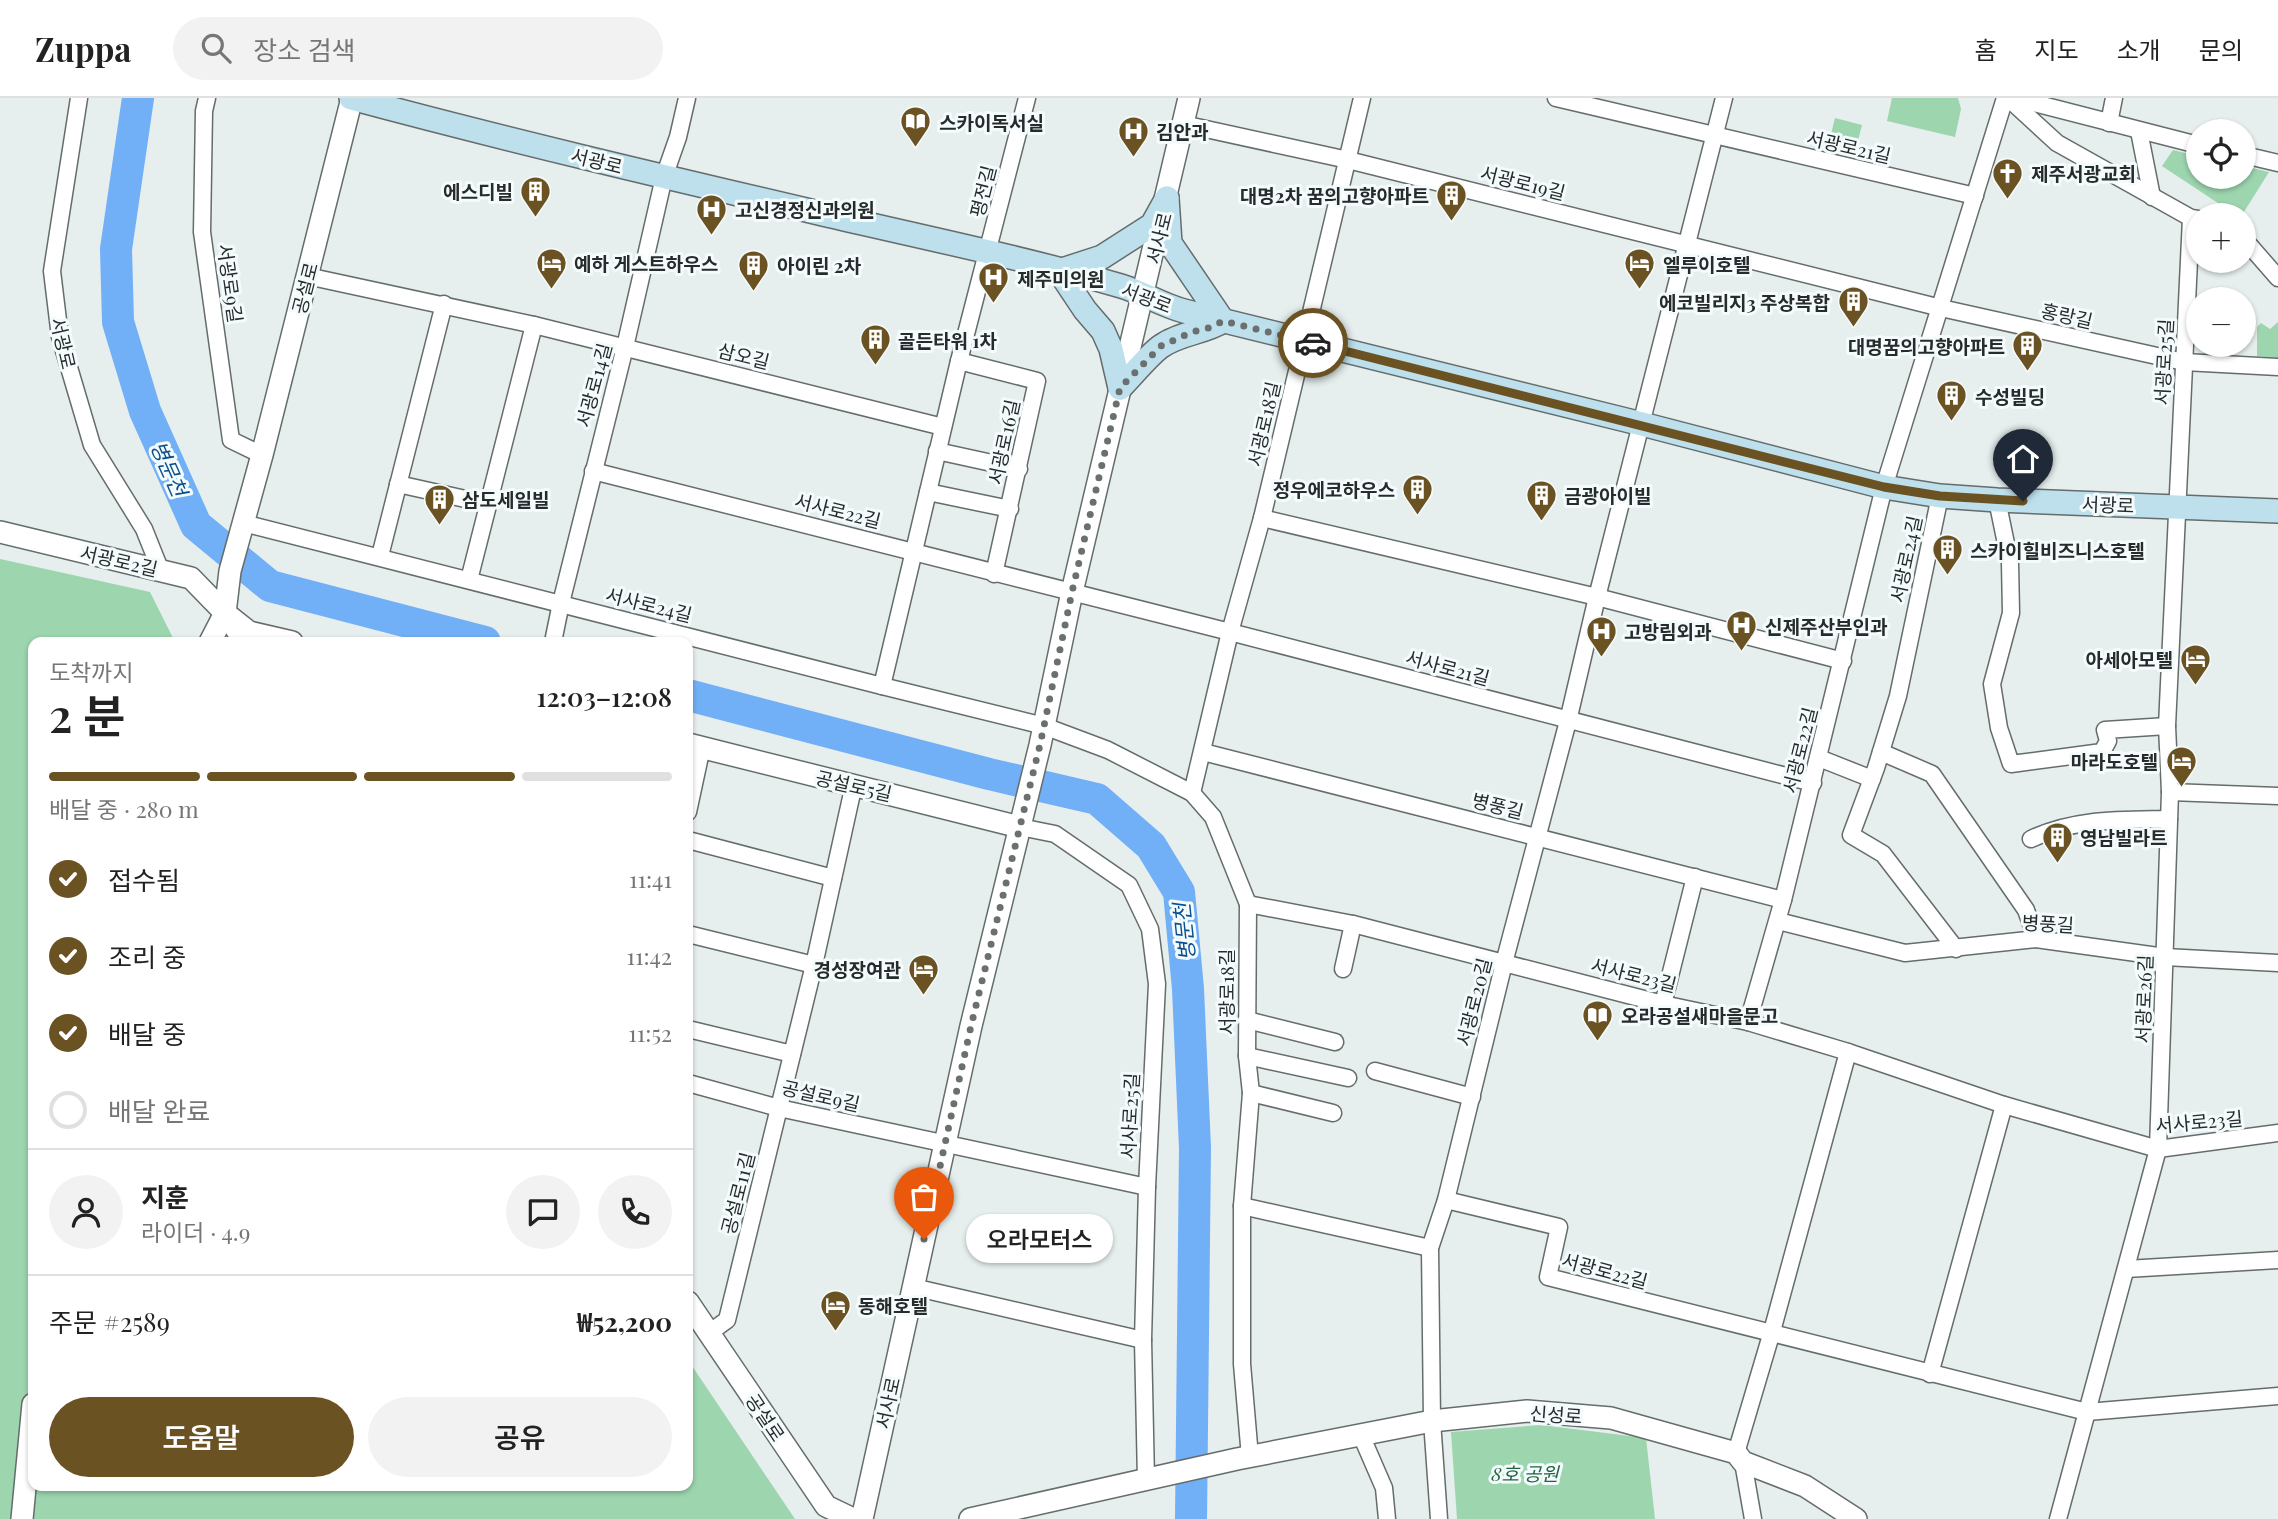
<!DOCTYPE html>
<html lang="ko">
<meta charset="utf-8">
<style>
body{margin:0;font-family:"Playfair Display","Noto Sans KR",serif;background:#f2f2f2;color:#222;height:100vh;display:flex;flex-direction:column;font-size:26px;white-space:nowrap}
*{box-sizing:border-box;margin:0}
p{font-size:23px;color:#767676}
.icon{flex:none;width:38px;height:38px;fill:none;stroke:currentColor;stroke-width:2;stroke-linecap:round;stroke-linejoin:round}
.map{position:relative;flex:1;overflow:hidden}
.drawer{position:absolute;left:28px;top:539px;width:665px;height:854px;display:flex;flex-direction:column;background:#fff;border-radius:14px;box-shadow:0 2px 5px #0004}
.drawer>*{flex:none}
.buttons{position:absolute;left:2186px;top:21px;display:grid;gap:14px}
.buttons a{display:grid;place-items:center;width:70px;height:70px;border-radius:50%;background:#fff;box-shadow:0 2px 5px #0004;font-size:35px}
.pin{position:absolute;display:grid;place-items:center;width:60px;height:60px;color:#fff;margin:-72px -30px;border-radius:50% 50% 50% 0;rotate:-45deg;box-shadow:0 0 7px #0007}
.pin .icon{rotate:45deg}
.courier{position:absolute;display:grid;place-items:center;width:70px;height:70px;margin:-35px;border:5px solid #6b5223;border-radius:50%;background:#fff;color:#222;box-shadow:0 2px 9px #0007}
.bubble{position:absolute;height:49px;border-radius:24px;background:#fff;box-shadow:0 2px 5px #0004;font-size:23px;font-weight:600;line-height:49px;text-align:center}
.headline em{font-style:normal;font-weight:600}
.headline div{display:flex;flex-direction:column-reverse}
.headline{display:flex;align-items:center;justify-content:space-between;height:119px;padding:0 21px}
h1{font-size:46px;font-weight:600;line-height:52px}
.bar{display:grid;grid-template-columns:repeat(4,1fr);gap:10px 7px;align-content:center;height:84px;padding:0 21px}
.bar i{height:9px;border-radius:5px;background:#e0e0e0}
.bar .on{background:#6b5223}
.bar p{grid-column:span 4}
.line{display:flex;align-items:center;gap:18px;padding:0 21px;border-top:2px solid #e0e0e0}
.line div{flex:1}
.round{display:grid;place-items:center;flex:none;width:74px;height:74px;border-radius:37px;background:#f2f2f2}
ol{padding:0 21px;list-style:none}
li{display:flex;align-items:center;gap:21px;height:77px}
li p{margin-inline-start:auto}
li .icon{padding:7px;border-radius:50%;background:#6b5223;color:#fff;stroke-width:4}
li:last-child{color:#767676}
li i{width:38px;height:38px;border:4px solid #e0e0e0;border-radius:50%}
.action{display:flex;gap:14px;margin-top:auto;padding:14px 21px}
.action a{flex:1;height:80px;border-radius:42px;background:#6b5223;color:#fff;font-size:28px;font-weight:600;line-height:80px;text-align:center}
.action a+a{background:#f2f2f2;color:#222}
header{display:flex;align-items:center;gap:42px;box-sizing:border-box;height:98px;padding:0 35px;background:#fff;border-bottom:2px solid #e0e0e0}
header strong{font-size:33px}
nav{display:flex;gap:38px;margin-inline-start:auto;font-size:24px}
.search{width:490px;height:63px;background:#f2f2f2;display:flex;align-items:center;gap:18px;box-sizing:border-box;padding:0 24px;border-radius:38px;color:#767676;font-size:26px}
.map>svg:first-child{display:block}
.green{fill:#9cd5ae}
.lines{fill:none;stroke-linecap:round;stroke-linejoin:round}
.river{stroke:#71aff6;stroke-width:32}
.minor-casing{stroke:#656c6c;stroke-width:19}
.tertiary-casing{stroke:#656c6c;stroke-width:24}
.secondary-casing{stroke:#656c6c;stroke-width:26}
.minor{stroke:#fff;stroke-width:16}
.tertiary{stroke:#fff;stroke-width:21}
.secondary{stroke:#bde0ec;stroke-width:23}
.done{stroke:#6a6f6f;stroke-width:7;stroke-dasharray:0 12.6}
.route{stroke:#6b5223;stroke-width:9}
.labels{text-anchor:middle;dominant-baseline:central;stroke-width:6;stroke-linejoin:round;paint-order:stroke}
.poi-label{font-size:19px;font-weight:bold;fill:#282b2b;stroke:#f4fbfc;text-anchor:start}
.street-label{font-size:19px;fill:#282b2b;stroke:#f4fbfc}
.park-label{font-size:19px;font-style:italic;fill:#23643e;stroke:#f4fbfc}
.water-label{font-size:21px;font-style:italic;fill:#0b4e8d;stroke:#f4fbfc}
</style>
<header>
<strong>Zuppa</strong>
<div class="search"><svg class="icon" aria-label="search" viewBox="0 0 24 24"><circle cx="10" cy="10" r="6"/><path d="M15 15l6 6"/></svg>장소 검색</div>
<nav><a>홈</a><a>지도</a><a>소개</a><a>문의</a></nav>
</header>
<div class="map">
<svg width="2278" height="1421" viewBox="0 0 2278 1421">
<rect width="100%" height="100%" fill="#e6eeee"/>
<g class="green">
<polygon points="1892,0 1958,0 1961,11 1955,39 1887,23"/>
<polygon points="1835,20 1862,27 1853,62 1826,56"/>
<polygon points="2173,52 2198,58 2198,79 2244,79 2244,68 2269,74 2242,117 2236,117 2162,68"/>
<polygon points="2278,224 2278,260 2257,258 2257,229 2261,225 2270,231"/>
<polygon points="0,461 150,494 175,544 33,544 33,1388 688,1388 688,1262 795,1421 0,1421"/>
<polygon points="1541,1327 1646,1340 1655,1421 1457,1421 1451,1334"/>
</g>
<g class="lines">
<g class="river">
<polyline points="138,0 116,151 118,224 145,313 196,427 270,488 485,544"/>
<polyline points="688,597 989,676 1097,701 1151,748 1179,794 1188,891 1195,1050 1191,1421"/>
</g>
<defs>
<g id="minor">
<polyline points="79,0 52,173 60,239 92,347 144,431 160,471"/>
<polyline points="207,0 204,13 202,134 231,342 262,357"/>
<polyline points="1556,0 1975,98"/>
<polyline points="2008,0 2057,45 2191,120 2198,121"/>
<polyline points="2015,0 2198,47"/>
<polyline points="2109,25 2114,0"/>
<polyline points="1183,26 1348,62 1941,210 2184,264 2278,269"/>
<polyline points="2139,33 2152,99"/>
<polyline points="2244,57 2278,65"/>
<polyline points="2244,141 2278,180"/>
<polyline points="307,178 534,227 943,329"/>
<polyline points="959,263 1037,283 994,476"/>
<polyline points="937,353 1019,371"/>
<polyline points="593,373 1230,534 1813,685"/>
<polyline points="398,386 488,406"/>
<polyline points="928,394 1010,411"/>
<polyline points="1940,398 1898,598 1876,670 1851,737 1883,756 1956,851"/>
<polyline points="1997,402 2010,465 2011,515 1992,586 1999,630 2011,666 2102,654 2108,643 2105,632 2167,628"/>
<polyline points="1262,420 1597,499 1843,563"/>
<polyline points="243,425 882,588 1044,628 1108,652 1192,695 1213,719 1248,806 1247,958 1251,995 1242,1108 1242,1266 1250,1359"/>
<polyline points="380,458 444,206"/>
<polyline points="469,482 534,227"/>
<polyline points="553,544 561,505 625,249 664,79 678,39 687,0"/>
<polyline points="882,588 959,263 1027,0"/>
<polyline points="1203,654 1783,802"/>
<polyline points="1881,654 1932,676 2026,812 2036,841"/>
<polyline points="1819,660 1872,681"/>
<polyline points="2170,694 2278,698"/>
<polyline points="1192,695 1230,534 1262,420 1362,0"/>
<polyline points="688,714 702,649"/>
<polyline points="1020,729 1055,736 1129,787 1150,831 1157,886 1147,1089 1143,1242 1146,1382"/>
<path d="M2031 741C2075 720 2121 722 2169 721"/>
<polyline points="688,742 833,780"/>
<polyline points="1248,806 1353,826 1663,906 1748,924 1848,954 2004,1007 2158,1051 2278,1035"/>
<polyline points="1778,823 1905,855 2036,841 2165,859 2278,865"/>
<polyline points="688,836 814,867"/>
<polyline points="1343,871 1353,826"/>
<polyline points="1663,906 1695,779"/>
<polyline points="1247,922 1335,944"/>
<polyline points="1748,924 1783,802 1884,389 2005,0"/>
<polyline points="688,931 792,956"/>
<polyline points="1247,958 1348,980"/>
<polyline points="1375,973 1472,999"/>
<polyline points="688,985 779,1010 1147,1089"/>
<polyline points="1251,995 1333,1015"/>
<polyline points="1446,1102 1559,1129 1548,1179 2087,1314 2278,1298"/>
<polyline points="1242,1108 1430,1150"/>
<polyline points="2126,1171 2278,1162"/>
<polyline points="913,1189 1143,1242"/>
<polyline points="709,1235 727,1222 814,867 854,686"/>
<polyline points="1930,1276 2004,1007"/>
<polyline points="1361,1337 1384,1390 1387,1421"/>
<polyline points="1736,1355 1771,1237 1848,954"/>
<polyline points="1743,1364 1753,1421"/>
<polyline points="1439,1421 1432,1323 1430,1150 1446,1102 1504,865 1568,623 1597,499 1724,0"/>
<polyline points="2058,1421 2158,1051 2170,694 2167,628 2191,120"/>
</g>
<g id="tertiary">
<polyline points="0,434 191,480 225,515 249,534 292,544"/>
<polyline points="210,544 225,515"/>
<polyline points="245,544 225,515 230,473 262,357 352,0"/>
<polyline points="688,646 1020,729"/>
<polyline points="688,1204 826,1408 853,1421"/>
<polyline points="22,1421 33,1306"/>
<polyline points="862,1421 971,928 1040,647 1072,494 1189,0"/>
<polyline points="970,1421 1237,1361 1432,1323 1527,1313 1611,1320 1736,1355 1743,1364 1805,1388 1856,1421"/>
</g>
<g id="secondary">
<path d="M351 0C507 42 665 79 823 116 922 139 1023 160 1121 188 1144 195 1161 207 1184 213L1642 326 1884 389 1940 398 1997 402 2278 413"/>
<polyline points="1120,290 1111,251 1103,233 1085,212 1059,173 1102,159 1152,127 1167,100"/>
<path d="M1120 290C1133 277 1146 260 1160 249 1179 235 1204 235 1223 223L1170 145 1167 100"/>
</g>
</defs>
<use href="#minor" class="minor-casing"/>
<use href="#tertiary" class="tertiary-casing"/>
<use href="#secondary" class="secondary-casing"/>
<use href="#minor" class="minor"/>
<use href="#tertiary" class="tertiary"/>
<use href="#secondary" class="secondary"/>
</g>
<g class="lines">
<polyline class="done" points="924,1141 971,928 1040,647 1072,494 1120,290 1161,248 1192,234 1212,229 1223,223 1313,245"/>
<polyline class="route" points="1313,245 1884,389 1940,398 2023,403"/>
</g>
<defs>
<symbol id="library-pin" viewBox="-11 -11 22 30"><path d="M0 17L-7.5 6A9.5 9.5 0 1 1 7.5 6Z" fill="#6b5223" stroke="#f4fbfc"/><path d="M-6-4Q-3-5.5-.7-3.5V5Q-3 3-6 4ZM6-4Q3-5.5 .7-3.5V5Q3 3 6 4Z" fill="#fff"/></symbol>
<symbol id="hospital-pin" viewBox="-11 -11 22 30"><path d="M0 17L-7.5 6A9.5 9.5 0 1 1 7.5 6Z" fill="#6b5223" stroke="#f4fbfc"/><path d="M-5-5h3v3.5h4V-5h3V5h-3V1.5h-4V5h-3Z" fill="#fff"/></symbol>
<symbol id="church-pin" viewBox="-11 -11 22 30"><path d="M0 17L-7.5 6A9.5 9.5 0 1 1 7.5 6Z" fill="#6b5223" stroke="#f4fbfc"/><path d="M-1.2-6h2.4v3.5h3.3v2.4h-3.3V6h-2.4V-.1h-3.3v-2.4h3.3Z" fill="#fff"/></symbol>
<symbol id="building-pin" viewBox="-11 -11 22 30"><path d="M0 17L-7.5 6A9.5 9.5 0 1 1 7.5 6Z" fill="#6b5223" stroke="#f4fbfc"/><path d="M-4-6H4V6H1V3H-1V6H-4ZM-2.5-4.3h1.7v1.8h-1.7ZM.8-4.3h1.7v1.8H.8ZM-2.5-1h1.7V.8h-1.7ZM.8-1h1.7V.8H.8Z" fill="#fff"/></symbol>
<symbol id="hotel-pin" viewBox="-11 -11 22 30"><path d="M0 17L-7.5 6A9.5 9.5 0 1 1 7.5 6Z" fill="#6b5223" stroke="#f4fbfc"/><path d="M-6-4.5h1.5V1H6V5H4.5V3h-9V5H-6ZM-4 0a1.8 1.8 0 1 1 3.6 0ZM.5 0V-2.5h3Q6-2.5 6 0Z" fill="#fff"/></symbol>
</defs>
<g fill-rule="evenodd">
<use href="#library-pin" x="898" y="6" width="35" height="47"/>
<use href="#hospital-pin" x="1116" y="16" width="35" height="47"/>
<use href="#church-pin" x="1990" y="58" width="35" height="47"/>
<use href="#building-pin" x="518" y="76" width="35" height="47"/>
<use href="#building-pin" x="1434" y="80" width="35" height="47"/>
<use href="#hospital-pin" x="694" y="94" width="35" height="47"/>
<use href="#hotel-pin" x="534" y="148" width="35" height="47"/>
<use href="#hotel-pin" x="1622" y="148" width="35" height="47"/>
<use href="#building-pin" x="736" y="150" width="35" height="47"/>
<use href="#hospital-pin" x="976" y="162" width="35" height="47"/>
<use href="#building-pin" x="1836" y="186" width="35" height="47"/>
<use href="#building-pin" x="858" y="224" width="35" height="47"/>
<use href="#building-pin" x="2010" y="230" width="35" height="47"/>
<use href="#building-pin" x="1934" y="280" width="35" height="47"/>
<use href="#building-pin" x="1400" y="374" width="35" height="47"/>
<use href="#building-pin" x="1524" y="380" width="35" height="47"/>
<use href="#building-pin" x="422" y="384" width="35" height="47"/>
<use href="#building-pin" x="1930" y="434" width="35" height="47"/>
<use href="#hospital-pin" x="1724" y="510" width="35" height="47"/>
<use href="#hospital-pin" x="1584" y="516" width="35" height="47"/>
<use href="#hotel-pin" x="2178" y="544" width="35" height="47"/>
<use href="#hotel-pin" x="2164" y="646" width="35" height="47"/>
<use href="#building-pin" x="2040" y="722" width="35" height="47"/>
<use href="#hotel-pin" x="906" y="854" width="35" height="47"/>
<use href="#library-pin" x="1580" y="900" width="35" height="47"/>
<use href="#hotel-pin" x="818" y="1190" width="35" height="47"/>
</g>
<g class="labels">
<g class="poi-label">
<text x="939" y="24">스카이독서실</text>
<text x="1156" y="33">김안과</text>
<text x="2031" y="75">제주서광교회</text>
<text x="513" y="93" text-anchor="end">에스디빌</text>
<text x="1429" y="97" text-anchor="end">대명2차 꿈의고향아파트</text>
<text x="735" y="111">고신경정신과의원</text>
<text x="574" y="165">예하 게스트하우스</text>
<text x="1663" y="166">엘루이호텔</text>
<text x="777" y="167">아이린 2차</text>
<text x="1017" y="180">제주미의원</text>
<text x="1830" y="204" text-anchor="end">에코빌리지3 주상복합</text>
<text x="898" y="242">골든타워 1차</text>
<text x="2005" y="248" text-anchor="end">대명꿈의고향아파트</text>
<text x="1975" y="298">수성빌딩</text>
<text x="1395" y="391" text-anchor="end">정우에코하우스</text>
<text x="1564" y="397">금광아이빌</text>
<text x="462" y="401">삼도세일빌</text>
<text x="1970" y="452">스카이힐비즈니스호텔</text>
<text x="1765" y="528">신제주산부인과</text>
<text x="1624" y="533">고방림외과</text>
<text x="2173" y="561" text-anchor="end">아세아모텔</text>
<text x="2158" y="663" text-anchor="end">마라도호텔</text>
<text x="2080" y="739">영남빌라트</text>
<text x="901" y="871" text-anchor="end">경성장여관</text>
<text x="1621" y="917">오라공설새마을문고</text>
<text x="858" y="1207">동해호텔</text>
</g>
<g class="street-label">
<text transform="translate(1849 48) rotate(13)">서광로21길</text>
<text transform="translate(597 62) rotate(14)">서광로</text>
<text transform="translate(1523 84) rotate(14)">서광로19길</text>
<text transform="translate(982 93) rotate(-76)">평전길</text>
<text transform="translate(1158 140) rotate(-76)">서사로</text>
<text transform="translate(231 185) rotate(82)">서광로9길</text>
<text transform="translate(304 190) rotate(-76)">공설로</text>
<text transform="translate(1147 199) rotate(21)">서광로</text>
<text transform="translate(2067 217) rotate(13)">홍랑길</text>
<text transform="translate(64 245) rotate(77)">서광로</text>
<text transform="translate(744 257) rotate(14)">삼오길</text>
<text transform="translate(2163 264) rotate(-87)">서광로25길</text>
<text transform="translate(593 287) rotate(-75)">서광로14길</text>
<text transform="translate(1263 326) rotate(-77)">서광로18길</text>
<text transform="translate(1003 344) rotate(-78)">서광로16길</text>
<text transform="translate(2108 406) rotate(2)">서광로</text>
<text transform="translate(838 412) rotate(14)">서사로22길</text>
<text transform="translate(1905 461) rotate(-78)">서광로24길</text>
<text transform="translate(119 462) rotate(13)">서광로2길</text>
<text transform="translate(649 506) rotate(14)">서사로24길</text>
<text transform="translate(1448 569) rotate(15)">서사로21길</text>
<text transform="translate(1799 652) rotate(-76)">서광로22길</text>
<text transform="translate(854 687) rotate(13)">공설로5길</text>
<text transform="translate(1498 707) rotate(14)">병풍길</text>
<text transform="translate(2048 825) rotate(3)">병풍길</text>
<text transform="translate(1634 876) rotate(14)">서사로23길</text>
<text transform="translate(1226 894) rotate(-90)">서광로18길</text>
<text transform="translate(2143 901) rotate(-88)">서광로26길</text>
<text transform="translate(1473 904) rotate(-76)">서광로20길</text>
<text transform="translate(821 997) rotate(13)">공설로9길</text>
<text transform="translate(1129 1018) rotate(-87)">서사로25길</text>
<text transform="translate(2199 1023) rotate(-5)">서사로23길</text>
<text transform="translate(737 1095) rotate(-76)">공설로11길</text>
<text transform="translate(1605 1172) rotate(15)">서광로22길</text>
<text transform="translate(887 1305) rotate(-78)">서사로</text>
<text transform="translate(1556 1316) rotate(4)">신성로</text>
<text transform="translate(766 1319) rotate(56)">공설로</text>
</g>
<g class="park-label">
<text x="1525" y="1375">8호 공원</text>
</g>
<g class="water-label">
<text transform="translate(170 370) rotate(66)">병문천</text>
<text transform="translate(1183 834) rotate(-96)">병문천</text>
</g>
</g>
</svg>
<div class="buttons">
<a><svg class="icon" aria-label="locate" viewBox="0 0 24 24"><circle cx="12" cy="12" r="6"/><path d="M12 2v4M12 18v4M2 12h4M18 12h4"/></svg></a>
<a>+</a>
<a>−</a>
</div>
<div class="pin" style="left:924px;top:1141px;background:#ea580c"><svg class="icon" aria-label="bag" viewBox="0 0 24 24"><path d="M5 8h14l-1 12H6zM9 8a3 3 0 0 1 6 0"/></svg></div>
<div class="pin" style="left:2023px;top:403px;background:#1f2937"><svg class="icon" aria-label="home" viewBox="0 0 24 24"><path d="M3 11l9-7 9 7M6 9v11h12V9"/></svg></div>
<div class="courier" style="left:1313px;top:245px"><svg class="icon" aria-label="car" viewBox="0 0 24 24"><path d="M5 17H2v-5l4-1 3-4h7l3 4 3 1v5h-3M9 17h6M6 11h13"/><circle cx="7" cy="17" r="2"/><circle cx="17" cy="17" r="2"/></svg></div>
<div class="bubble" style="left:966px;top:1116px;width:147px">오라모터스</div>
<section class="drawer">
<div class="headline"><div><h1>2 분</h1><p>도착까지</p></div><em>12:03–12:08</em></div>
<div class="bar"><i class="on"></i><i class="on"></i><i class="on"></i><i></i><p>배달 중 · 280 m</p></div>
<ol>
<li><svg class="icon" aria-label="check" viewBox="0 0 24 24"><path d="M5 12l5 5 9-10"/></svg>접수됨<p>11:41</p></li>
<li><svg class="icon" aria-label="check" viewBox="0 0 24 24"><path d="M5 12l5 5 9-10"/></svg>조리 중<p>11:42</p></li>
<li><svg class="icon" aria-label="check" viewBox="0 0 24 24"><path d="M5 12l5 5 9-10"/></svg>배달 중<p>11:52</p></li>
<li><i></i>배달 완료</li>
</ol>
<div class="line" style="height:126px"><a class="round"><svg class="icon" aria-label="person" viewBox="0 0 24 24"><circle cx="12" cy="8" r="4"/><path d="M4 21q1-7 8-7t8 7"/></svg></a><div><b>지훈</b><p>라이더 · 4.9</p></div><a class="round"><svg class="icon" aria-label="chat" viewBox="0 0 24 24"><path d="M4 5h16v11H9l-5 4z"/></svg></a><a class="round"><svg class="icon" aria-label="phone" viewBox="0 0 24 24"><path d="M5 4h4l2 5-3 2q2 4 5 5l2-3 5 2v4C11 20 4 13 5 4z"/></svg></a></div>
<div class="line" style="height:91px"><div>주문 #2589</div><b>₩52,200</b></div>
<div class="action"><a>도움말</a><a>공유</a></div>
</section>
</div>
